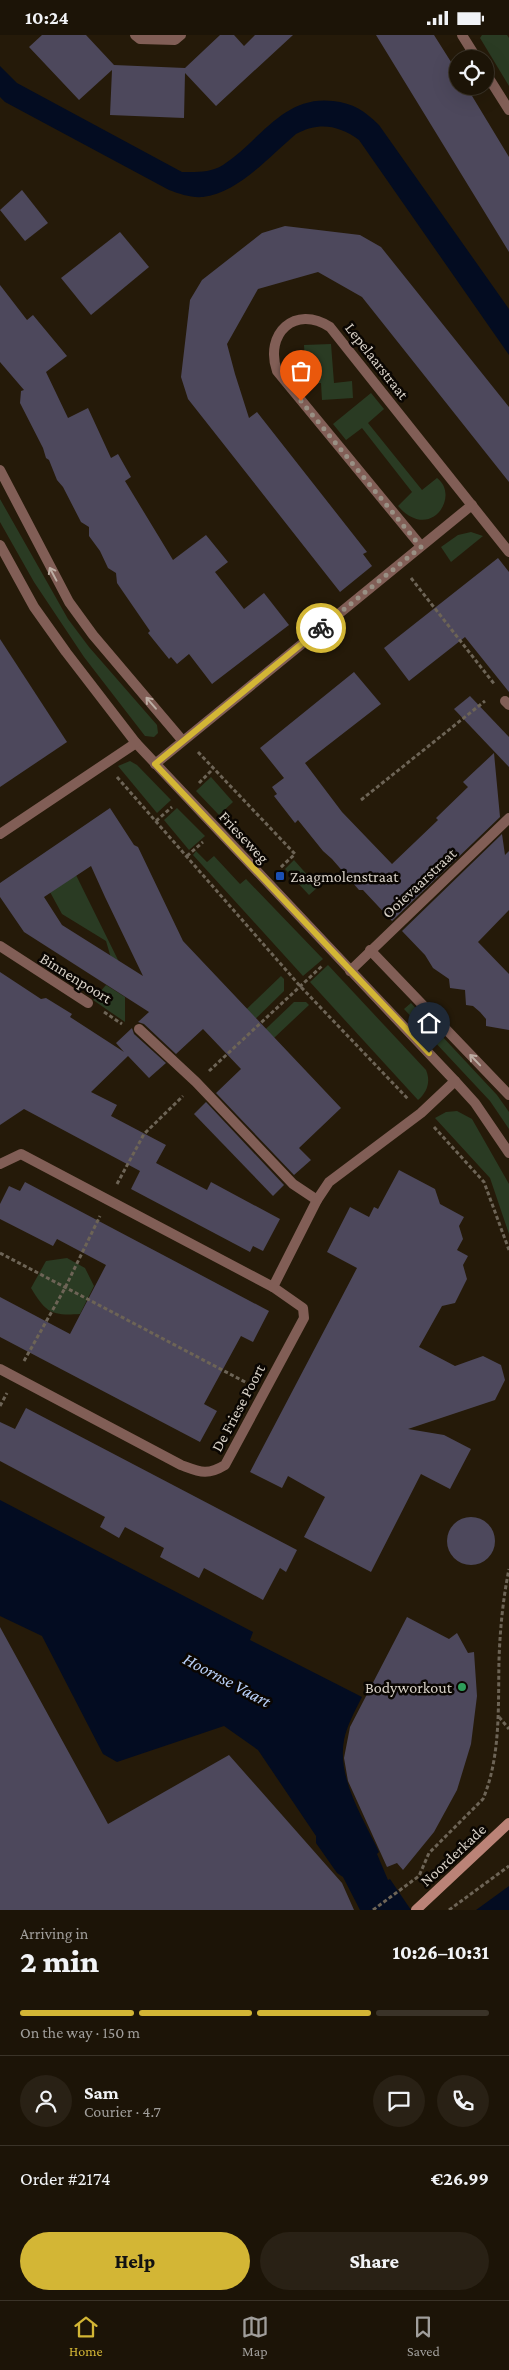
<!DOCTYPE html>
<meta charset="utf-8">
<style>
body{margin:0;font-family:"Crimson Pro",serif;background:#292115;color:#f1f3f6;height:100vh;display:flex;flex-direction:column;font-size:19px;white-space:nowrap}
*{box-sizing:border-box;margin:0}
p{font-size:16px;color:#a09e9b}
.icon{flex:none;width:28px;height:28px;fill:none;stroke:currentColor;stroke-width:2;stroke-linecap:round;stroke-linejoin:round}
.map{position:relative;height:1875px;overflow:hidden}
.drawer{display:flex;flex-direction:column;background:#1c1407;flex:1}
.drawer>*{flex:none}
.buttons{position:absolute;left:449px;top:15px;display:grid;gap:10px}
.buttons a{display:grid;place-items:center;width:45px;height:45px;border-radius:50%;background:#1c1407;box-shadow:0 5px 20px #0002,0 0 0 1px #3a3328;font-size:25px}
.pin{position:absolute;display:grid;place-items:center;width:42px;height:42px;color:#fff;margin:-51px -21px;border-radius:50% 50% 50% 0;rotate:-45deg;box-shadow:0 0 5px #0007}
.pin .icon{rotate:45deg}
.courier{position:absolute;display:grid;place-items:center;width:50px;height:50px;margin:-25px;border:4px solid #d3b635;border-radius:50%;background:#fff;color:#222;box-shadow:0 1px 6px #0007}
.overview em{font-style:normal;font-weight:800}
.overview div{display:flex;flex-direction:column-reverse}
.overview{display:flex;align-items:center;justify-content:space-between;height:85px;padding:0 20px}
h1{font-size:32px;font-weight:800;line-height:38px}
.bar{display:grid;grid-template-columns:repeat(4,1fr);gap:8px 5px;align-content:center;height:60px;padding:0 20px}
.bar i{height:6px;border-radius:4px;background:#3a3328}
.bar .current{background:#d3b635}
.bar p{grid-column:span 4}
.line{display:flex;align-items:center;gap:12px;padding:0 20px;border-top:1px solid #3a3328}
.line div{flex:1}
.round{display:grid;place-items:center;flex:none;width:52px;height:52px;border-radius:26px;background:#292115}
.button{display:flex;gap:10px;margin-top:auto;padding:10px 20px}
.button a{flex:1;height:58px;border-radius:30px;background:#d3b635;color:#111;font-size:20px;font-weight:800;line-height:58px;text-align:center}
.button a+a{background:#292115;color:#f1f3f6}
.status{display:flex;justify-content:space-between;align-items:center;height:35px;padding:0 25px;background:#1c1407;direction:ltr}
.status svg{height:14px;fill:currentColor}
.tab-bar{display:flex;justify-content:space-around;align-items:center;height:70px;border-top:1px solid #3a3328;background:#1c1407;font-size:14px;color:#a09e9b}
.tab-bar a{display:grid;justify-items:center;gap:2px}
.tab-bar .current{color:#d3b635}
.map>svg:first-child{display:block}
.green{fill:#2a3b23}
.water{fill:#030c21}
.building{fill:#4d485c;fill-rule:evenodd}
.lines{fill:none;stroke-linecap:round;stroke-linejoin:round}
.path{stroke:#6d6456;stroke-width:3;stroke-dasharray:4 2.5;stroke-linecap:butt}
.street{stroke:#815e56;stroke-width:10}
.secondary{stroke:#bb8377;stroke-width:10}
.oneway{stroke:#bdaea4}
.done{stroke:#999084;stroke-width:5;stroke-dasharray:0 9}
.route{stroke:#d3b635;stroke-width:6}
.transit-dot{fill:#1a4fb4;stroke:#0a0602;stroke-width:2}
.leisure-dot{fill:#2e9e5b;stroke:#0a0602;stroke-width:2}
.labels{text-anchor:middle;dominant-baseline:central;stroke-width:5;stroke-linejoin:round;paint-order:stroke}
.street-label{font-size:16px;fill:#d7d0c6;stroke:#0a0602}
.poi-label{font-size:16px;fill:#d7d0c6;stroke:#0a0602;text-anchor:start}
.water-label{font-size:18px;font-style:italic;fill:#b9d0f8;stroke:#0a0602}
</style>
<div class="status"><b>10:24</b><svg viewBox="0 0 49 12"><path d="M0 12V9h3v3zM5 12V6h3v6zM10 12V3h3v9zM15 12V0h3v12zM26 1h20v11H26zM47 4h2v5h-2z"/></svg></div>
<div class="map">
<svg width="509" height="1875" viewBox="0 0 509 1875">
<rect width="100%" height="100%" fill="#251a09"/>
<g class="green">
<polygon points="482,0 507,0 509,3 509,51 480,3"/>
<polygon points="331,309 334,348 352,346 353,363 322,365 321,348 306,349 304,310"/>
<path d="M371 358 384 374 368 388 422 455 437 443C461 461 430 508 398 471L412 457 362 393 346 405 333 389Z"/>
<polygon points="0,464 68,584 89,612 157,690 158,698 154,702 145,701 84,622 34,547 0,487"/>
<polygon points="471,497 483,501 451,527 441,512 458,500"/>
<polygon points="130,726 137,730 171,765 157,778 118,731"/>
<polygon points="211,742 233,767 219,780 196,756"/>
<polygon points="177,773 205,801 189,815 164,785"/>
<polygon points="196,816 207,827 214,821 240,849 246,844 323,924 303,941 193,820"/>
<polygon points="294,825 318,852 309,860 285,834"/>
<polygon points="76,840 120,929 111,923 106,906 62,879 50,857"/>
<path d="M328 930 426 1035C431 1047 427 1057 418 1065L310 947Z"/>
<polygon points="281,941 284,944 284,956 240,999 230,990"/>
<polygon points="106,950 125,962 125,987 93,965"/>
<polygon points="294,967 306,967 309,970 257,1019 250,1009"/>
<polygon points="411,968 497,1060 509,1077 509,1094 490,1066 404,974"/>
<polygon points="457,1076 472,1084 509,1149 509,1199 490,1143 435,1083 446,1077"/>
<path d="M67 1223 85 1233 94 1251 80 1279C52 1281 46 1278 31 1253L46 1226Z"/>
</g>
<g class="water">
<path d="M0 31 17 48 182 137C196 137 210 138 223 130 260 106 283 60 333 66 353 68 365 76 379 90L509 274V320L359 105C338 90 319 87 296 99 270 121 238 158 203 162 191 163 180 159 169 155L5 67 0 62Z"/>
<path d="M0 1465 253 1597 250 1605 362 1662C355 1676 347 1690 344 1705 337 1743 363 1783 379 1817L377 1819 388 1845 390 1844 411 1875H360L343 1842 337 1838 316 1808V1801L258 1715 224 1691 117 1727 103 1719 42 1601 0 1581Z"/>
<polygon points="509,1851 509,1875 476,1875"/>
</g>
<g class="building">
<polygon points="42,0 86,0 114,30 185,33 220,0 234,0 244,11 255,0 293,0 216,71 185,38 184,83 110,80 112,35 79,65 29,12"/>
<polygon points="376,0 434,0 458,38 458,51 466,51 509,122 509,217"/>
<polygon points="22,155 48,188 25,206 0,175"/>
<polygon points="285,191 360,200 381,212 509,372 509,447 362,262 318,237 258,254 227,309 235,339 249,383 257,377 367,517 363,519 372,531 340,557 188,364 181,342 190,265 202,245 262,198"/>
<polygon points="120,197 149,232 91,280 61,243"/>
<polygon points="0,250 27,285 33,280 67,321 46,337 68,383 88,373 111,423 118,419 131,442 125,446 173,525 206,500 228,527 215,537 244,574 264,558 289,590 212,649 189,619 177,629 171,622 169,624 148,598 150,596 117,548 116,538 108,533 100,516 89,501 89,492 81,487 63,452 57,445 49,425 46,423 43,413 20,368 21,356 24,355 0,327"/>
<polygon points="498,523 509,537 509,657 465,602 409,646 384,613"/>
<polygon points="0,604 67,707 0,752"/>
<polygon points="354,637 381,669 305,728 342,777 392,829 438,785 436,783 468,752 463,747 494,718 500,782 392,886 363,855 359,855 332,824 323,816 298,785 295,788 274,761 277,759 272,752 284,743 260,713"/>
<polygon points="470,661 509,702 509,732 454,674"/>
<path d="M110 773 134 810 138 812 183 906 341 1073 299 1113 311 1125 294 1140 216 1058 241 1034 203 994 176 1019 144 989 138 987 149 977 24 897 0 862V848ZM91 831 105 862 143 941 62 890 44 862Z"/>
<polygon points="502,799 505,820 509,816 509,875 478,907 509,939 509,995 486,991 486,984 480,977 473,971 466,970 465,955 450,953 449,944 433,933 425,920 402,896"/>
<polygon points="0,937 41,964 46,963 72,979 70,982 124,1017 116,1008 132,993 134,999 166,1028 149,1043 128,1021 91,1057 117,1070 111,1081 166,1110 156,1128 207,1155 211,1147 280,1184 263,1216 253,1211 250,1217 131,1154 140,1136 24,1074 0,1090"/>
<polygon points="206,1067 284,1150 273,1161 194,1079"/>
<polygon points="399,1135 435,1154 440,1169 464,1182 459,1191 463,1204 457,1215 468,1221 463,1230 467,1244 455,1268 442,1271 419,1312 455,1331 483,1321 501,1330 505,1345 495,1365 408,1394 444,1400 471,1414 450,1454 421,1439 371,1537 304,1502 325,1462 288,1441 282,1453 250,1437 357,1233 327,1217 350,1172 369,1182 374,1172 378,1174"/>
<polygon points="25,1147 269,1276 253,1307 241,1301 204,1369 217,1376 200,1407 0,1302 0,1262 70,1299 106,1230 57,1204 53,1211 0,1184 0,1169 9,1151 20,1156"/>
<polygon points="26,1373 297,1515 286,1537 280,1533 263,1565 204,1533 199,1543 160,1522 164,1513 125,1492 119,1503 100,1492 105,1482 0,1426 0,1387 15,1394"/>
<circle cx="471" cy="1506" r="24"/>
<polygon points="407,1582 449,1604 457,1598 468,1618 474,1617 477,1661 471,1709 457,1755 434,1797 403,1835 397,1828 387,1832 348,1746 344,1723 350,1692"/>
<polygon points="0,1592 108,1789 229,1720 342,1848 354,1875 0,1875"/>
</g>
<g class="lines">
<g class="path">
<polyline points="411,543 495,650"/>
<polyline points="198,717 295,819 280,833"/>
<polyline points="117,742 300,951 409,1065"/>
<polyline points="199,748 213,734"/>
<polyline points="361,765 485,666"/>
<polyline points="156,786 172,772"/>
<polyline points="187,821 203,807"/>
<polyline points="104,977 122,989"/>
<polyline points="209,1036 322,931"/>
<polyline points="434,1092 484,1147 509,1215"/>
<polyline points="117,1149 144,1099 183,1061"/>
<polyline points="0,1218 247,1348"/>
<polyline points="24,1326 65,1253 100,1181"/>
<polyline points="0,1371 7,1358"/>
<polyline points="499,1682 509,1694"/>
<path d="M373 1875 419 1841 429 1818 483 1764C501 1721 498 1671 499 1625 500 1594 503 1564 509 1534"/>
<polyline points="449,1875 509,1831"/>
</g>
<g class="street">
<polyline points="135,0 140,4 175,5 181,0"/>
<polyline points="462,0 477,24"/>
<polyline points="485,37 509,75"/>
<polyline points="0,435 69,567 93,600 182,705"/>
<polyline points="0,510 34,572 66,617 136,708 455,1046 475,1068 509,1118"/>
<path d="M421 511 277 336C264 299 295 269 330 292L509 517"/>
<polyline points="505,666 509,670"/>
<polyline points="155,729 472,470"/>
<polyline points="0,799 136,708"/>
<polyline points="0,911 88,968"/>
<polyline points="370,915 509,1060"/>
<polyline points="350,936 509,783"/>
<polyline points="139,994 196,1047 293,1149 317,1165"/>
<path d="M0 1129 21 1119 273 1252 303 1273 304 1283 225 1430C207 1441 200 1437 181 1430L0 1334"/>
<polyline points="273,1252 317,1165 329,1147 421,1078 455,1046"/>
</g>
<polyline class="secondary" points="416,1875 509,1788"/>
</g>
<defs><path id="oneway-shaft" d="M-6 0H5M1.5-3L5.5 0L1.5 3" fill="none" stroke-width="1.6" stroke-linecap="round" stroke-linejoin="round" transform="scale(1.25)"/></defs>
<g class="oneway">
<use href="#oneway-shaft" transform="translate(53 539) rotate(-118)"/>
<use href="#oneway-shaft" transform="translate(151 668) rotate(-131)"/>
<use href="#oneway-shaft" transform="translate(475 1025) rotate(-134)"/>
</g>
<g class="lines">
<polyline class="done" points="301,366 421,512 321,593"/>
<polyline class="route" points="321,593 155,729 429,1018"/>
</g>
<rect class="transit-dot" x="275" y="836" width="10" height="10" rx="2.5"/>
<circle class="leisure-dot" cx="462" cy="1652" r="5"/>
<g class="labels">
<g class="street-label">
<text transform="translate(377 326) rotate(52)">Lepelaarstraat</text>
<text transform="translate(244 802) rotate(47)">Frieseweg</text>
<text transform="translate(419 848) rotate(-43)">Ooievaarstraat</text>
<text transform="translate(76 943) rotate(32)">Binnenpoort</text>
<text transform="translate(238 1373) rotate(-62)">De Friese Poort</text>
<text transform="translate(453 1820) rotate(-43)">Noorderkade</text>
</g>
<g class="poi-label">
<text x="290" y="841">Zaagmolenstraat</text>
<text x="452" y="1652" text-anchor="end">Bodyworkout</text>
</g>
<g class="water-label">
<text transform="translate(227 1645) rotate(28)">Hoornse Vaart</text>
</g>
</g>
</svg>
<div class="buttons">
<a><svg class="icon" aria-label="locate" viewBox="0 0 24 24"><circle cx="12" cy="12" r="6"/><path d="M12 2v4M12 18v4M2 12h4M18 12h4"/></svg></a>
</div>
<div class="pin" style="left:301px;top:366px;background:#ea580c"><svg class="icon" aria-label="bag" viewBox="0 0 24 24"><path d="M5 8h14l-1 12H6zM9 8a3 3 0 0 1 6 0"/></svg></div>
<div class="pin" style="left:429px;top:1018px;background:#1f2937"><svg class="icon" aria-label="home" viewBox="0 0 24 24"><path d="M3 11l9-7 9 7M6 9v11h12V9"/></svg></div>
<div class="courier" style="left:321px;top:593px"><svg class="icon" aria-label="bike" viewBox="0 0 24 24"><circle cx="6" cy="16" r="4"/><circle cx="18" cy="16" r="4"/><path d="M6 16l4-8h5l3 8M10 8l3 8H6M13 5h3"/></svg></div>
</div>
<section class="drawer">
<div class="overview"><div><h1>2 min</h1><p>Arriving in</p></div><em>10:26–10:31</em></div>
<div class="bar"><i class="current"></i><i class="current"></i><i class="current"></i><i></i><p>On the way · 150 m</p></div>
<div class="line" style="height:90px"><a class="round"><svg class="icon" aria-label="person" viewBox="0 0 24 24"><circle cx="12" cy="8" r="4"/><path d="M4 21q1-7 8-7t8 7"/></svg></a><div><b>Sam</b><p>Courier · 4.7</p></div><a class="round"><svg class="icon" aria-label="chat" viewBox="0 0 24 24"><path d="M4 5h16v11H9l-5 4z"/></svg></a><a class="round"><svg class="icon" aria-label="phone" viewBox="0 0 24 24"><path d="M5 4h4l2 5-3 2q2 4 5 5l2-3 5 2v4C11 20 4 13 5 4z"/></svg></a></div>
<div class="line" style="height:65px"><div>Order #2174</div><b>€26.99</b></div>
<div class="button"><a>Help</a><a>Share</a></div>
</section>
<nav class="tab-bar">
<a class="current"><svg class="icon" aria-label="home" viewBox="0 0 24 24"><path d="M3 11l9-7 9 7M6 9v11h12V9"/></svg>Home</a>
<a><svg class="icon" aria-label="map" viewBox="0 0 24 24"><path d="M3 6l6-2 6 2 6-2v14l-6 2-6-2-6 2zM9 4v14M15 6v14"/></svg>Map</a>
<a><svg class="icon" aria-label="saved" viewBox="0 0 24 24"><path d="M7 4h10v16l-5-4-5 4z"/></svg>Saved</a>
</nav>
